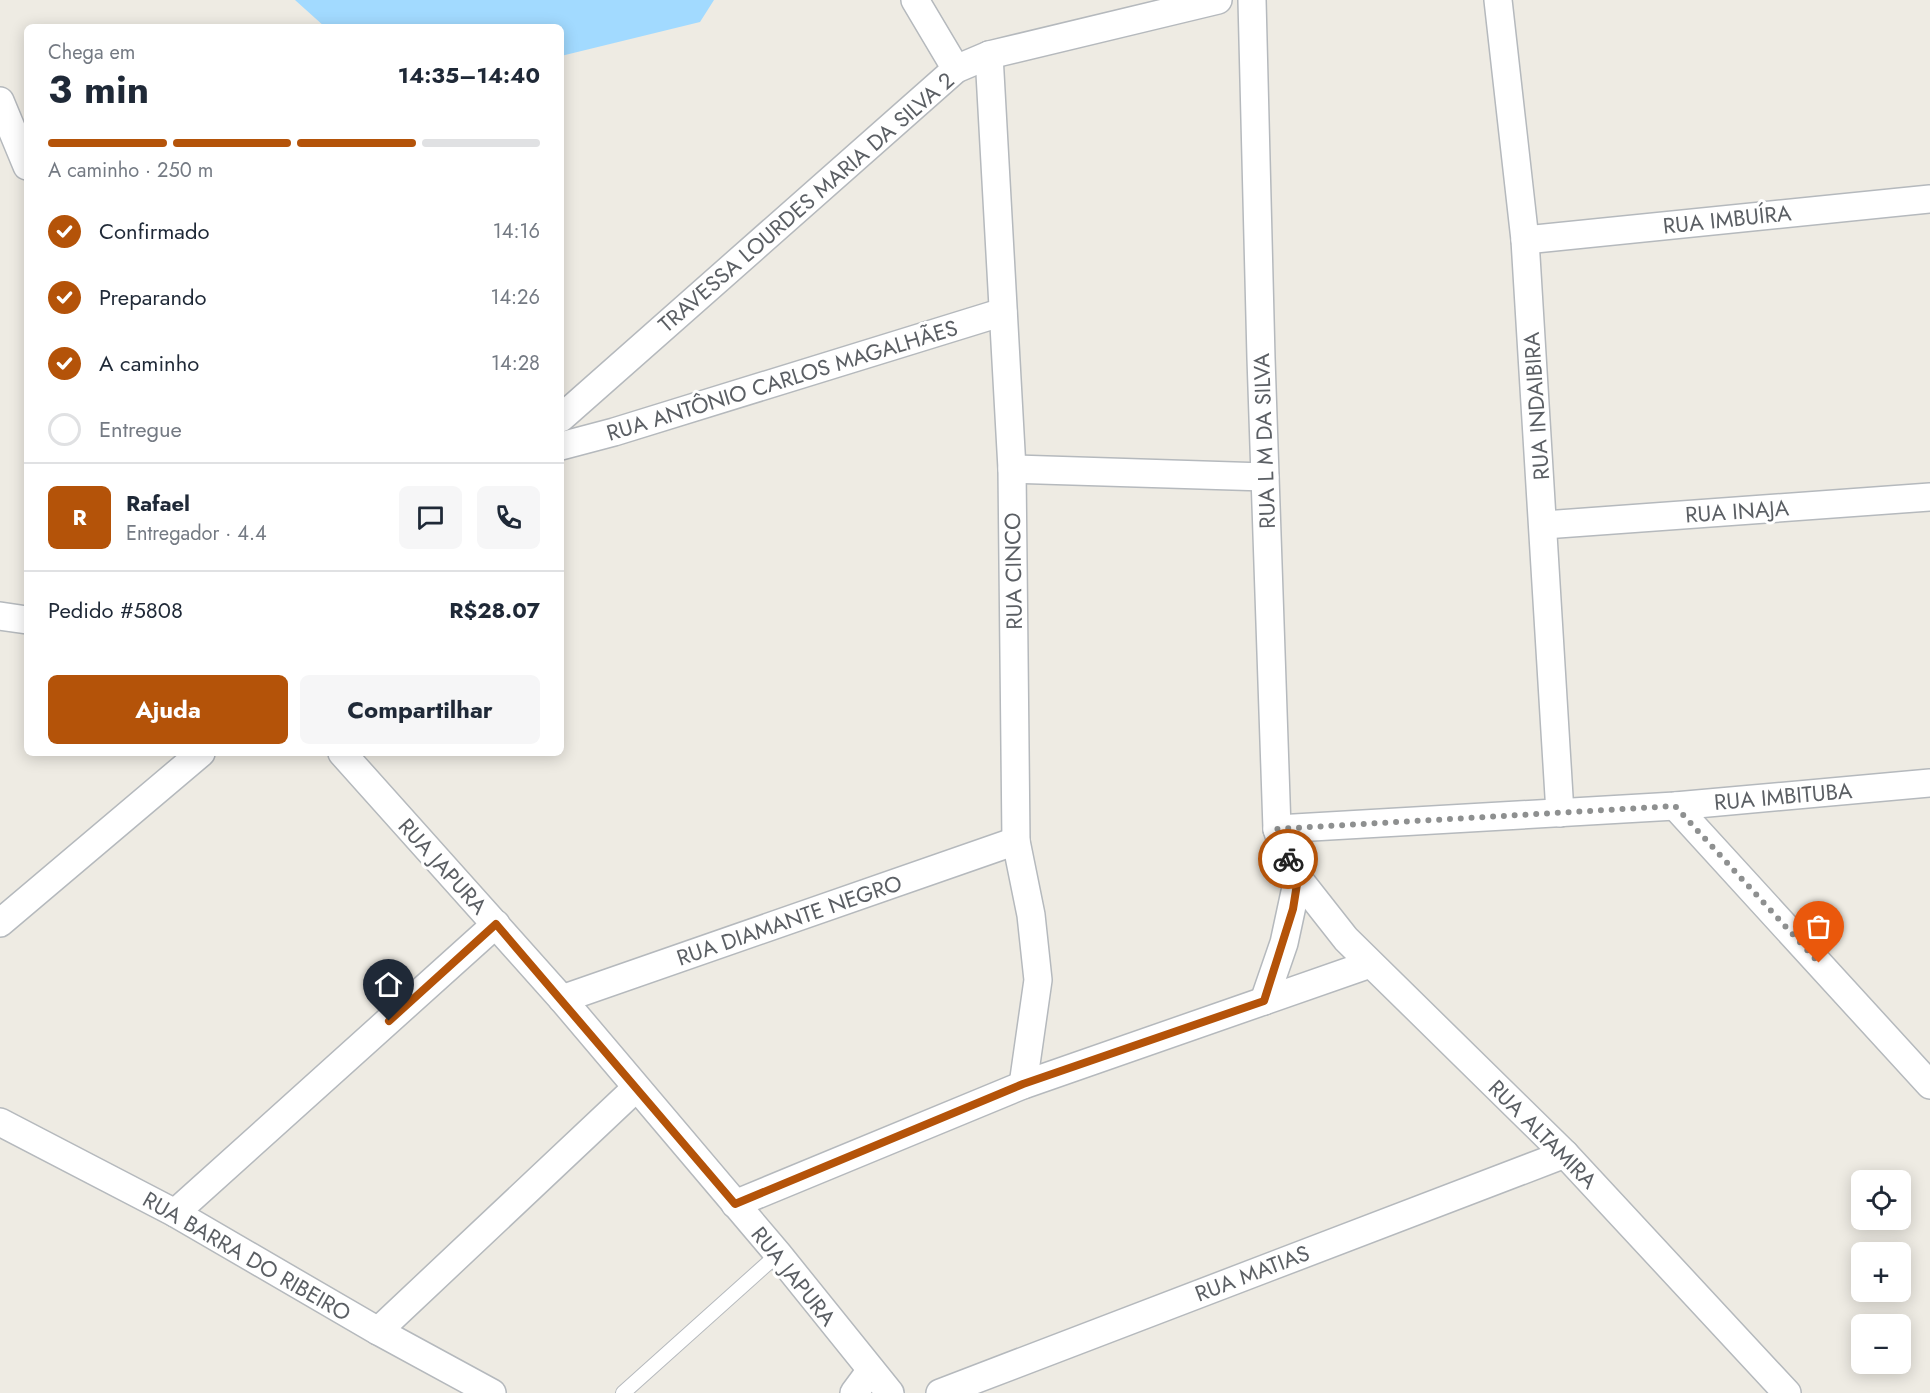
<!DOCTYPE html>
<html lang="pt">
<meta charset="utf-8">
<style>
body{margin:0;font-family:Jost,sans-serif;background:#f6f6f7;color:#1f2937;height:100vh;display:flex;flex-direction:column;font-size:22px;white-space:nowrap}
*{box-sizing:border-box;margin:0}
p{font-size:20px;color:#747a83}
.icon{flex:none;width:33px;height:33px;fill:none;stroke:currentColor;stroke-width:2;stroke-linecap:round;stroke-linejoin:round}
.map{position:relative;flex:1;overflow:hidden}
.sheet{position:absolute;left:24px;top:24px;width:540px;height:732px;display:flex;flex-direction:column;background:#fff;border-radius:9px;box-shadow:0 3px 15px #0003}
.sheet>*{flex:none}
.controls{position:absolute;left:1851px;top:1170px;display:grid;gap:12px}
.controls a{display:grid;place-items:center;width:60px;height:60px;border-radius:9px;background:#fff;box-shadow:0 3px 15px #0003;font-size:30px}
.pin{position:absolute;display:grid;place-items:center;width:51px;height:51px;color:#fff;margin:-62px -26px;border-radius:50% 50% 50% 0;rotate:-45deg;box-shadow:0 0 6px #0007}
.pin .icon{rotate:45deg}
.courier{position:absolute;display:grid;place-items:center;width:60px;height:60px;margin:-30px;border:4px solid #b45309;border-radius:50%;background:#fff;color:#222;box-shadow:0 2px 8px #0007}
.summary em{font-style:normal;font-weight:700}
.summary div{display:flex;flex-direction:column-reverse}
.summary{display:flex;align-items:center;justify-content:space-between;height:102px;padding:0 24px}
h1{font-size:39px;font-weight:700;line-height:45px}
.bar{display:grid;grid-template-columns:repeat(4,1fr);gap:9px 6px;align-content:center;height:72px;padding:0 24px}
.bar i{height:8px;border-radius:4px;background:#e0e1e3}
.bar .on{background:#b45309}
.bar p{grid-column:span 4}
.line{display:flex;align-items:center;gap:15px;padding:0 24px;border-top:2px solid #e0e1e3}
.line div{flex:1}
.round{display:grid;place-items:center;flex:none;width:63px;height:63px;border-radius:9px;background:#f6f6f7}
ol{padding:0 24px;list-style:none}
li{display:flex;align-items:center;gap:18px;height:66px}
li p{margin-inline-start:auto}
li .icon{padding:6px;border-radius:50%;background:#b45309;color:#fff;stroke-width:4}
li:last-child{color:#747a83}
li i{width:33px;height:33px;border:3px solid #e0e1e3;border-radius:50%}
.primary-button{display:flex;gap:12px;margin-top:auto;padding:12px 24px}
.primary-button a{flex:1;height:69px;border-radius:9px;background:#b45309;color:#fff;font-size:24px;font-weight:700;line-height:69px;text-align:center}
.primary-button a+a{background:#f6f6f7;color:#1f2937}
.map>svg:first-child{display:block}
.water{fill:#a2daff}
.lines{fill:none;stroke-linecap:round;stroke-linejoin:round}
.service-casing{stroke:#b5b9bd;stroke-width:16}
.minor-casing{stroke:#b5b9bd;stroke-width:30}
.service{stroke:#fff;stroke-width:14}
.minor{stroke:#fff;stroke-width:27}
.done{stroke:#8e9090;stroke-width:6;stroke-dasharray:0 10.8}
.route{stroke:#b45309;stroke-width:8}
.labels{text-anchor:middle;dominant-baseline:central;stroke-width:6;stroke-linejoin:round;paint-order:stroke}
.street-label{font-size:22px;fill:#5b5f64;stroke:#fff}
</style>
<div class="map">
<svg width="1930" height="1393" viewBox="0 0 1930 1393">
<rect width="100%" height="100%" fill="#eeebe3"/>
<polygon class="water" points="295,0 714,0 700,22 561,56 561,27 325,27"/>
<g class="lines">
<defs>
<polyline id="service" points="623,1393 778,1254"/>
<g id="minor">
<polyline points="915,0 956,69"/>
<polyline points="1252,0 1261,358 1277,829 1283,848 1298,878 1346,939 1565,1154 1787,1393"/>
<polyline points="1498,0 1525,240 1560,813"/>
<polyline points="989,55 1012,469 1016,841 1031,915 1038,980 1023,1085"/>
<polyline points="0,101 27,166"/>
<polyline points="1525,240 1930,199"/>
<polyline points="561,418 956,69 989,55 1218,0"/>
<polyline points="561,446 614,432 1003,312"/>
<polyline points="1012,469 1265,477"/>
<polyline points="1544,525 1930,497"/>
<polyline points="0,616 27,620"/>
<polyline points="342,753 562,999 778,1254 890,1393"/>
<polyline points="1675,806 1930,1085"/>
<polyline points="1277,829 1675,806 1930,783"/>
<polyline points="0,923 201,753"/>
<polyline points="562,999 1016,841"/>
<polyline points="1264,1001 1284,943 1298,878"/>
<polyline points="0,1122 175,1213 378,1331 492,1393"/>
<polyline points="735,1204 1023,1085 1370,964"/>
<polyline points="175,1213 496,924"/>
<polyline points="378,1331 636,1088"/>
<polyline points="854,1393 871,1370"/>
<polyline points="940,1393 1565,1154"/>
</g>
</defs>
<use href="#service" class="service-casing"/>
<use href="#minor" class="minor-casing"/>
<use href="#service" class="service"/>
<use href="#minor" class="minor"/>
</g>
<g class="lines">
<polyline class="done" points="1288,859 1277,829 1675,806 1819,963"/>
<polyline class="route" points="389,1021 496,924 735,1204 1023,1084 1264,1001 1293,909 1298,878 1288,859"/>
</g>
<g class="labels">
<g class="street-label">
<text transform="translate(806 202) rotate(-41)">TRAVESSA LOURDES MARIA DA SILVA 2</text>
<text transform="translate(1727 219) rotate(-6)">RUA IMBUÍRA</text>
<text transform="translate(782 380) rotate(-17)">RUA ANTÔNIO CARLOS MAGALHÃES</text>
<text transform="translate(1536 406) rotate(-94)">RUA INDAIBIRA</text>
<text transform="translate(1264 441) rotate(-92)">RUA L M DA SILVA</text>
<text transform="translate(1737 511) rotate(-4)">RUA INAJA</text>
<text transform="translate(1013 571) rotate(-91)">RUA CINCO</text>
<text transform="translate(1783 796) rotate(-5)">RUA IMBITUBA</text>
<text transform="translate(443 866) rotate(48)">RUA JAPURA</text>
<text transform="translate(789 920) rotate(-19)">RUA DIAMANTE NEGRO</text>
<text transform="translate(1543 1134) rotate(45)">RUA ALTAMIRA</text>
<text transform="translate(247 1256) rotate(30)">RUA BARRA DO RIBEIRO</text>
<text transform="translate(1252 1273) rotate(-21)">RUA MATIAS</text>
<text transform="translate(794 1276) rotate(51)">RUA JAPURA</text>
</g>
</g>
</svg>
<div class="controls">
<a><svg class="icon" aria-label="locate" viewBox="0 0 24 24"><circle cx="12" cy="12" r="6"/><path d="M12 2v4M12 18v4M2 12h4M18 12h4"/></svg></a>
<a>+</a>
<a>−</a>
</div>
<div class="pin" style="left:1819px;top:963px;background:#ea580c"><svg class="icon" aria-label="bag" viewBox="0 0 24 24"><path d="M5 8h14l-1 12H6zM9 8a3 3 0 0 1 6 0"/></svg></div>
<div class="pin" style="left:389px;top:1021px;background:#1f2937"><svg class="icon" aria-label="home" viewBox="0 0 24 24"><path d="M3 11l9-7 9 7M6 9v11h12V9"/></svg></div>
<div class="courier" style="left:1288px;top:859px"><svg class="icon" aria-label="bike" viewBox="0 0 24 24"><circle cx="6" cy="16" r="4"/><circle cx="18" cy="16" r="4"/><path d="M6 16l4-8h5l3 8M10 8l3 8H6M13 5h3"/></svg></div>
<section class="sheet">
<div class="summary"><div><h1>3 min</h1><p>Chega em</p></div><em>14:35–14:40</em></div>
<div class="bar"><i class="on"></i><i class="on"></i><i class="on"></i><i></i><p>A caminho · 250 m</p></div>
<ol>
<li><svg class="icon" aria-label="check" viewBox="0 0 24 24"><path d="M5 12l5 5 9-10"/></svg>Confirmado<p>14:16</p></li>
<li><svg class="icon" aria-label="check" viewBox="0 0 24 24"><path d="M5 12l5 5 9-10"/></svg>Preparando<p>14:26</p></li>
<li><svg class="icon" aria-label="check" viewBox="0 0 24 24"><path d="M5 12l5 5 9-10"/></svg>A caminho<p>14:28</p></li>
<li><i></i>Entregue</li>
</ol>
<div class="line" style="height:108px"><b class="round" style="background:#b45309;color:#fff">R</b><div><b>Rafael</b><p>Entregador · 4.4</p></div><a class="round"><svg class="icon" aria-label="chat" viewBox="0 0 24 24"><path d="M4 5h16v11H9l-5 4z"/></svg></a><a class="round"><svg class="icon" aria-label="phone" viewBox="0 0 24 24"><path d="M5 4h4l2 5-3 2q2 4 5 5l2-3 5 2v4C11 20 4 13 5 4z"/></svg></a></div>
<div class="line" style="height:78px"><div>Pedido #5808</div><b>R$28.07</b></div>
<div class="primary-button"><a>Ajuda</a><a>Compartilhar</a></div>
</section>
</div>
